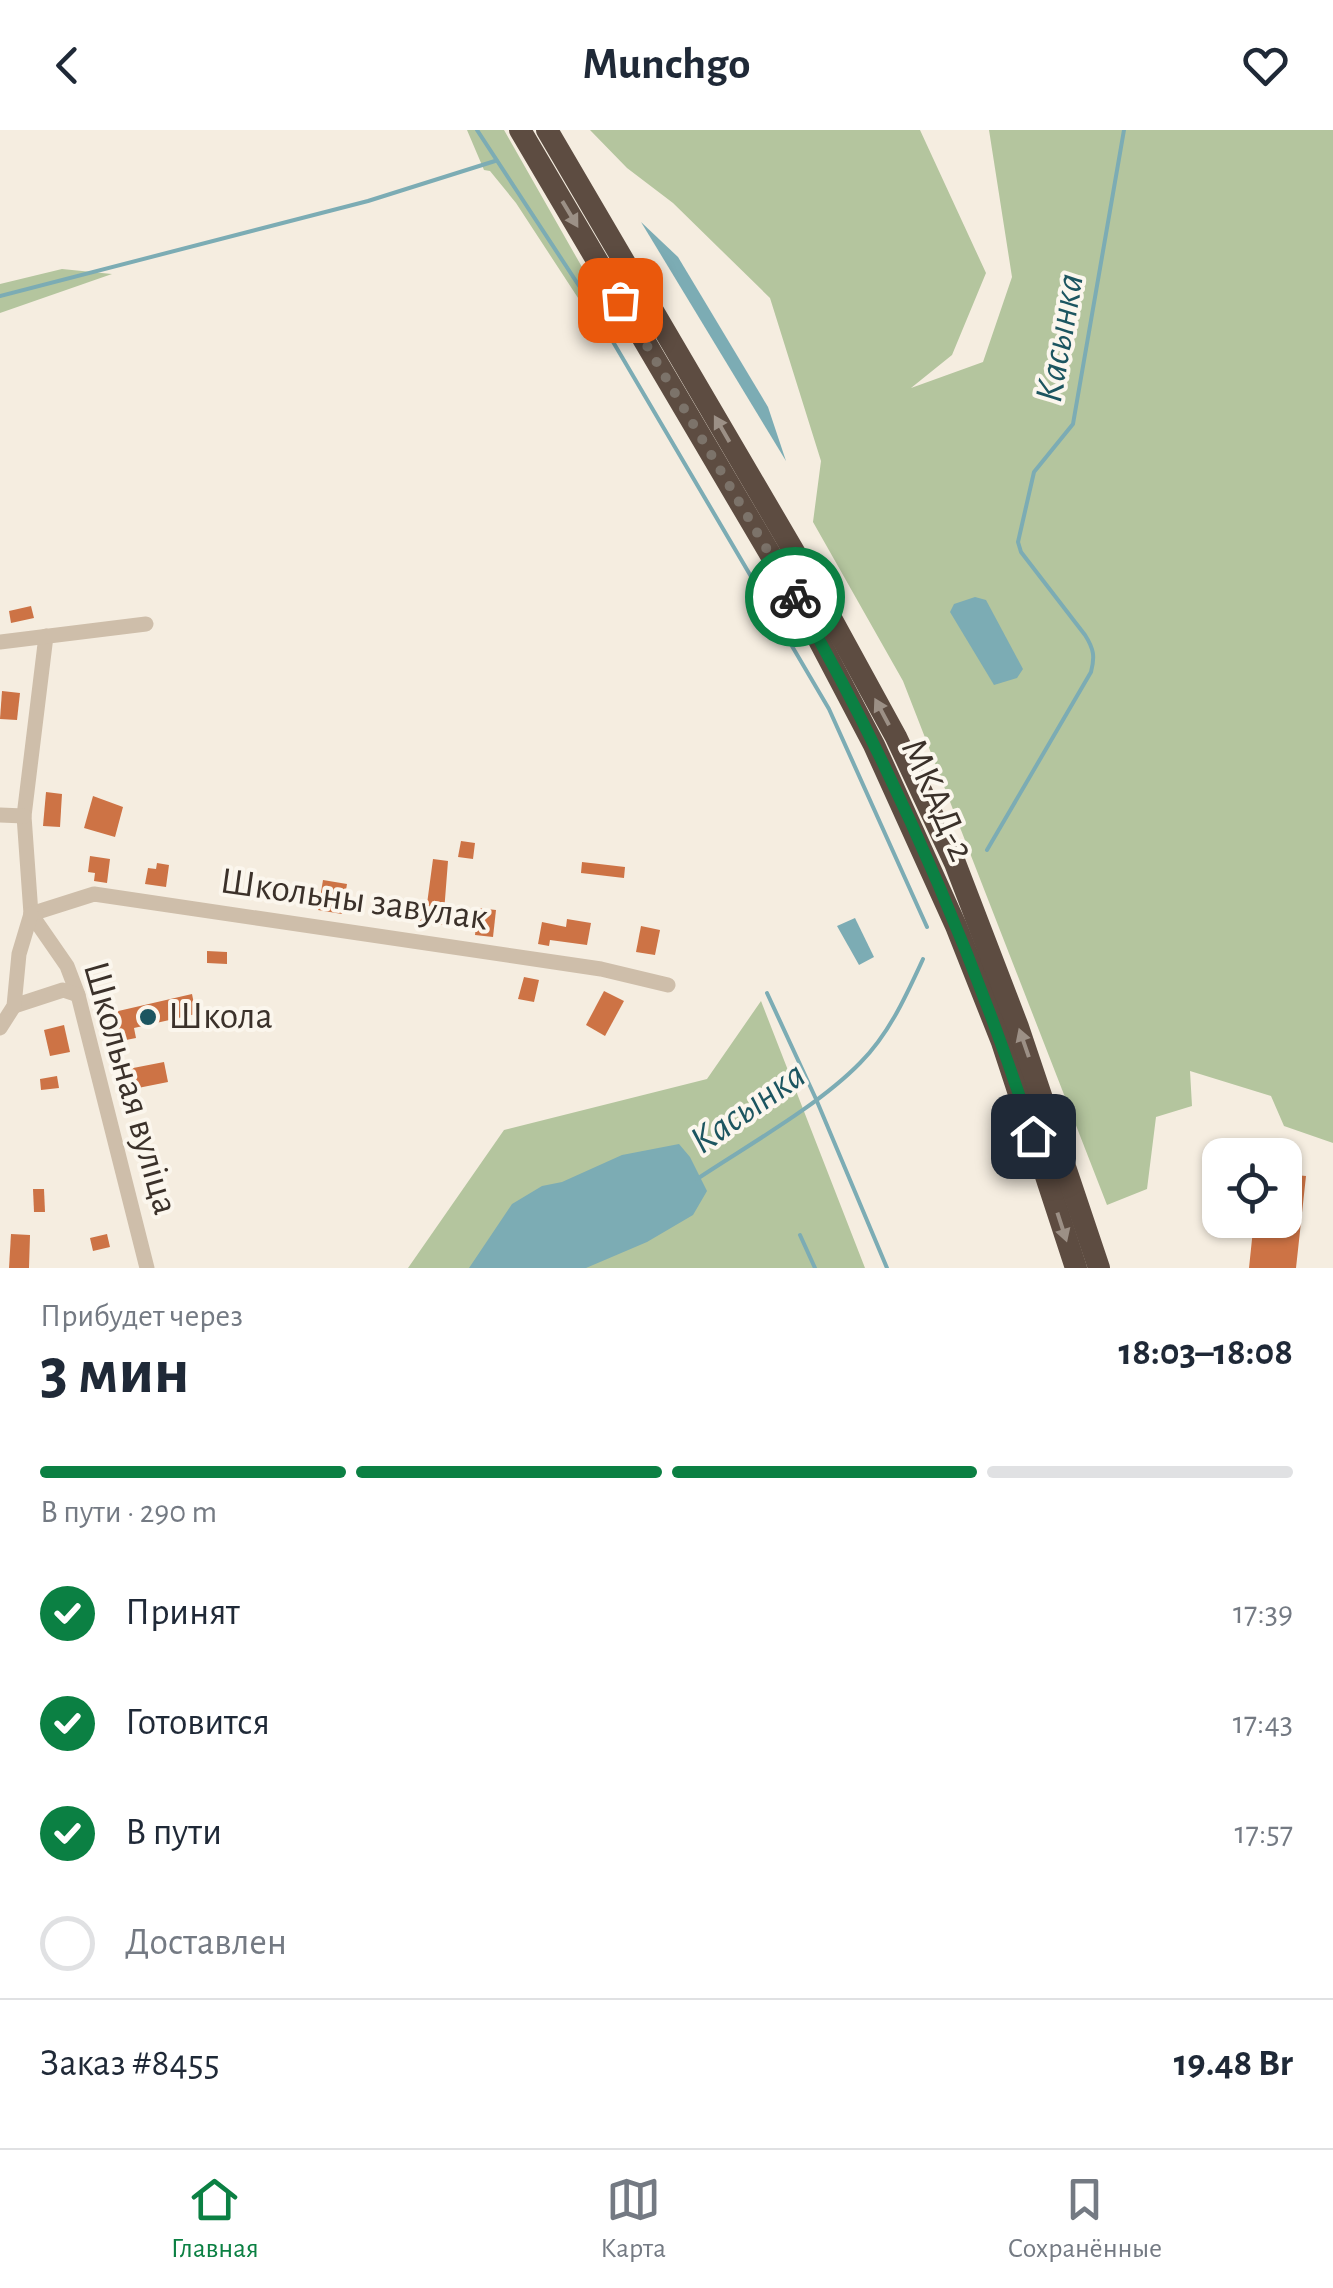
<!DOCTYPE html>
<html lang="ru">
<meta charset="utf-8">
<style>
body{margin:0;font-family:"Alegreya Sans",sans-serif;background:#f2f2f3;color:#1f2937;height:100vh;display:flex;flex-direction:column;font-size:38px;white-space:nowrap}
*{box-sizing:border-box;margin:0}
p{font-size:32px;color:#747a83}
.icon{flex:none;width:55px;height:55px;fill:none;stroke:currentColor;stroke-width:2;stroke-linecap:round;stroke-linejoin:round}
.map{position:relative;height:1138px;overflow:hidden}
.drawer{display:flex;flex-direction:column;background:#fff;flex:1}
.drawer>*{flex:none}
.controls{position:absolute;left:1202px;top:1008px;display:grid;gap:20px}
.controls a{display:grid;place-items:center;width:100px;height:100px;border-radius:20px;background:#fff;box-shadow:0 2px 8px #0004;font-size:50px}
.pin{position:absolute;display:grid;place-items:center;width:85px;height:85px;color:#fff;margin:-42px;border-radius:20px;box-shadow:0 5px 15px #0006}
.courier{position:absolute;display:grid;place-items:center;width:100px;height:100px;margin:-50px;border:8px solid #0b8043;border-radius:50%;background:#fff;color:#222;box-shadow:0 2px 12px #0007}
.head em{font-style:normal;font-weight:700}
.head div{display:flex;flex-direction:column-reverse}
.head{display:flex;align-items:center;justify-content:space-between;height:170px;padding:0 40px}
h1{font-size:65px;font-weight:700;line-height:75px}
.bar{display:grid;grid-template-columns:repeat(4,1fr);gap:15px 10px;align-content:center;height:120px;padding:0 40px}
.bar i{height:12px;border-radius:8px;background:#e0e1e3}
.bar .current{background:#0b8043}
.bar p{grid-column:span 4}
.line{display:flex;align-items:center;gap:25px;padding:0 40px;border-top:2px solid #e0e1e3}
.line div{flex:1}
ol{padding:0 40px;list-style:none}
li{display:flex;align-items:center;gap:30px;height:110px}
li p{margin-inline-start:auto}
li .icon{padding:10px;border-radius:50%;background:#0b8043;color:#fff;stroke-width:4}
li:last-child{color:#747a83}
li i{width:55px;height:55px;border:5px solid #e0e1e3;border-radius:50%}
header{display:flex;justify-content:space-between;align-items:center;height:130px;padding:0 40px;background:#fff;font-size:45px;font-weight:700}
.tab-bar{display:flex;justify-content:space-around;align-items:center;height:140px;border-top:2px solid #e0e1e3;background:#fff;font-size:28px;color:#747a83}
.tab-bar a{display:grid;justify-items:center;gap:5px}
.tab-bar .current{color:#0b8043}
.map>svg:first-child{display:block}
.green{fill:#b4c59e}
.water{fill:#7cacb4}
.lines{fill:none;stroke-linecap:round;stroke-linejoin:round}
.stream{stroke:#7cacb4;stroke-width:4}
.building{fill:#cd7345}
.minor{stroke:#cebeaa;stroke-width:15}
.highway{stroke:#5d4c41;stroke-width:22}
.oneway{fill:#9c9086}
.done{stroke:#7c736a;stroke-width:10;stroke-dasharray:0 18}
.route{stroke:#0b8043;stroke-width:12}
.poi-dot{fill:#1c5560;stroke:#fbf6ed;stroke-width:4}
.labels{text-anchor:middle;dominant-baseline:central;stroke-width:8;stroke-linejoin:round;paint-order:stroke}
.street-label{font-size:38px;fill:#3b312a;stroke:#fbf6ed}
.poi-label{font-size:38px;fill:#3b312a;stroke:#fbf6ed;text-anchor:start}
.water-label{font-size:40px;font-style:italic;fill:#1c5560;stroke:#fbf6ed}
</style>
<header><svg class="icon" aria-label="back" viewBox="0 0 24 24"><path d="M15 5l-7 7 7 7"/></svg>Munchgo<svg class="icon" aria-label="heart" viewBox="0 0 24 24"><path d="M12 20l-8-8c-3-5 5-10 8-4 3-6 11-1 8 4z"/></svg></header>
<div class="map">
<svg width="1333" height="1138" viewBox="0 0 1333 1138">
<rect width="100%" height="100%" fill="#f5ede0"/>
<g class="green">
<polygon points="467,0 504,0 599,167 582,174 516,73 490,41 484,40"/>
<polygon points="590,0 920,0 986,143 952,225 911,258 983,232 1012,147 989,0 1333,0 1333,1013 1284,996 1271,966 1190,941 1192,976 1156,987 1147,1059 1107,1075 903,551 813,392 821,331 770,168 673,73 627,38"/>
<polygon points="62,139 112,144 0,183 0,154"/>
<polygon points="761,871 865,1138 408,1138 504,1000 707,949"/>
</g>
<g class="water">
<polygon points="641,92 678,127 768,277 786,331"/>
<polygon points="975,467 986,470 1023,539 1017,548 994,555 950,482 954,474"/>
<polygon points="855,788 874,827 859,835 837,796"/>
<polygon points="679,1014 690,1027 707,1061 693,1085 647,1112 586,1138 469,1138 512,1074 542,1056 562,1052 622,1025"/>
</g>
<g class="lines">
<g class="stream">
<polyline points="477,0 589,171 829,579 927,797"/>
<polyline points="0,166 368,71 495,31"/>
<path d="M987 720 1091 542C1095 527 1094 519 1085 505L1021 422 1018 412 1034 342 1073 294 1124 0"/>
<polyline points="767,863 816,969 887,1138"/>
<path d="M697 1049C748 1015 818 976 860 933 889 904 906 866 923 829"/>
<polyline points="800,1105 815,1138"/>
</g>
</g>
<g class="building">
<polygon points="31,476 34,488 11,493 9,481"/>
<polygon points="2,561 20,563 17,590 0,589"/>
<polygon points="46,662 62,664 60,697 43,696"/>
<polygon points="93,666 123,677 115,707 84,698"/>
<polygon points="461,711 475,713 473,729 458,727"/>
<polygon points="90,726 110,729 107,753 94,751 95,743 88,742"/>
<polygon points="433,729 448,731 443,795 387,787 390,768 427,774"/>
<polygon points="582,732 625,737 624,748 581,743"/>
<polygon points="157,733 169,735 166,757 145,754 148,738 156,739"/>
<polygon points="323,750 347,754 342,784 318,780"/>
<polygon points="478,778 496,780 493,807 475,805"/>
<polygon points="567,789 591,793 587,815 550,810 549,816 538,814 542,792 566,797"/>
<polygon points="641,796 660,800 655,825 636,822"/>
<polygon points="207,821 227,822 227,834 207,833"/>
<polygon points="524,847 539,850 534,872 518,869"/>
<polygon points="604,861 624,871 605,906 586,895"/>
<polygon points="192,864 196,884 134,898 136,908 121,911 119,900 115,901 114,882"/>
<polygon points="64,895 70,922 50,926 44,900"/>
<polygon points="164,932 168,952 133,959 128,939"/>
<polygon points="57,946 59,958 41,960 40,949"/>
<polygon points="1285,1044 1306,1046 1296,1138 1249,1138 1254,1090 1285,1090"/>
<polygon points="33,1059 44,1059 45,1082 34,1082"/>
<polygon points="11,1104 30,1105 29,1138 9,1138"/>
<polygon points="107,1104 110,1117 93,1121 90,1108"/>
</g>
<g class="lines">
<g class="minor">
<polyline points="46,506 24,686 31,784 67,836 78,865 147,1138"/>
<polyline points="0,512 146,494"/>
<polyline points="0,685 24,686"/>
<polyline points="31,784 94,764 601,839 668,855"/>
<polyline points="14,876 63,860 78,865"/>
<polyline points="0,898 14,876 19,824 31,784"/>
</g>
<g class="highway">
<polyline points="520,0 802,478 874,615 956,796 1002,912 1076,1138"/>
<polyline points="547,0 803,437 896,607 955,733 1018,897 1099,1138"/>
</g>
</g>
<defs><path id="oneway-solid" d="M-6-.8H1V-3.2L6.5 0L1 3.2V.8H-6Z" transform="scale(2.5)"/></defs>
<g class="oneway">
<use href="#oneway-solid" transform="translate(570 84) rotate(59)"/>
<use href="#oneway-solid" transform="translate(722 299) rotate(-120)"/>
<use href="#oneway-solid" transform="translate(882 582) rotate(-118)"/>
<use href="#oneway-solid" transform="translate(1024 913) rotate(-109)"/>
<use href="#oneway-solid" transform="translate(1062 1097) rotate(72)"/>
</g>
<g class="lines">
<polyline class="done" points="620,170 795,467"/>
<path class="route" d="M795 467C893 637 972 820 1033 1006"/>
</g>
<circle class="poi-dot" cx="148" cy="887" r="10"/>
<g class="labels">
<g class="street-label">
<text transform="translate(937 670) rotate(66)">МКАД-2</text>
<text transform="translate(354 770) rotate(8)">Школьны завулак</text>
<text transform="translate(130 958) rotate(74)">Школьная вуліца</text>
</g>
<g class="poi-label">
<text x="168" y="887">Школа</text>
</g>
<g class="water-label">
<text transform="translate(1060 208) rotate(-80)">Касынка</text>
<text transform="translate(748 978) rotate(-35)">Касынка</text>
</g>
</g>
</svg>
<div class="controls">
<a><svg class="icon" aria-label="locate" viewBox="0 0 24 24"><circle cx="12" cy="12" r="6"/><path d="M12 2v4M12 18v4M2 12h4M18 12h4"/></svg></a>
</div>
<div class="pin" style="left:620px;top:170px;background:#ea580c"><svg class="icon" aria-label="bag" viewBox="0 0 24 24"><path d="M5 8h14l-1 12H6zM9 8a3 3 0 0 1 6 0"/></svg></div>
<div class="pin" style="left:1033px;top:1006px;background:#1f2937"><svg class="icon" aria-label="home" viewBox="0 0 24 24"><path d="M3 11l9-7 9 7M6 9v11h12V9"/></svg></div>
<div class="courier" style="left:795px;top:467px"><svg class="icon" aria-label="bike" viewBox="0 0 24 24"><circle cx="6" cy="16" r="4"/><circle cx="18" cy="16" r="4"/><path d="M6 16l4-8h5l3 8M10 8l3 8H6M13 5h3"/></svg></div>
</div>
<section class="drawer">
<div class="head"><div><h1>3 мин</h1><p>Прибудет через</p></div><em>18:03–18:08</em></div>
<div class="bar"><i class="current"></i><i class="current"></i><i class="current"></i><i></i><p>В пути · 290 m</p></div>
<ol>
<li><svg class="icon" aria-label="check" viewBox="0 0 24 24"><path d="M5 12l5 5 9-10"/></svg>Принят<p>17:39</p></li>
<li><svg class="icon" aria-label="check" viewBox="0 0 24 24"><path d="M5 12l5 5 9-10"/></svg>Готовится<p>17:43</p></li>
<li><svg class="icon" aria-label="check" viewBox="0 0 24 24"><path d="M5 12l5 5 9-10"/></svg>В пути<p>17:57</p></li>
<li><i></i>Доставлен</li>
</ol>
<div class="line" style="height:130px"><div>Заказ #8455</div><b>19.48 Br</b></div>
</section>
<nav class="tab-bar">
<a class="current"><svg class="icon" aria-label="home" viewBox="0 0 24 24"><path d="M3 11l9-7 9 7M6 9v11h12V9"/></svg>Главная</a>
<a><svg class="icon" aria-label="map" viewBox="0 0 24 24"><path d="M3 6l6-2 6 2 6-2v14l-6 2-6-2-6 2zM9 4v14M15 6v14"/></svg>Карта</a>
<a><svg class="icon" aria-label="saved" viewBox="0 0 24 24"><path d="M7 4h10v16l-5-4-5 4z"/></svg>Сохранённые</a>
</nav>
